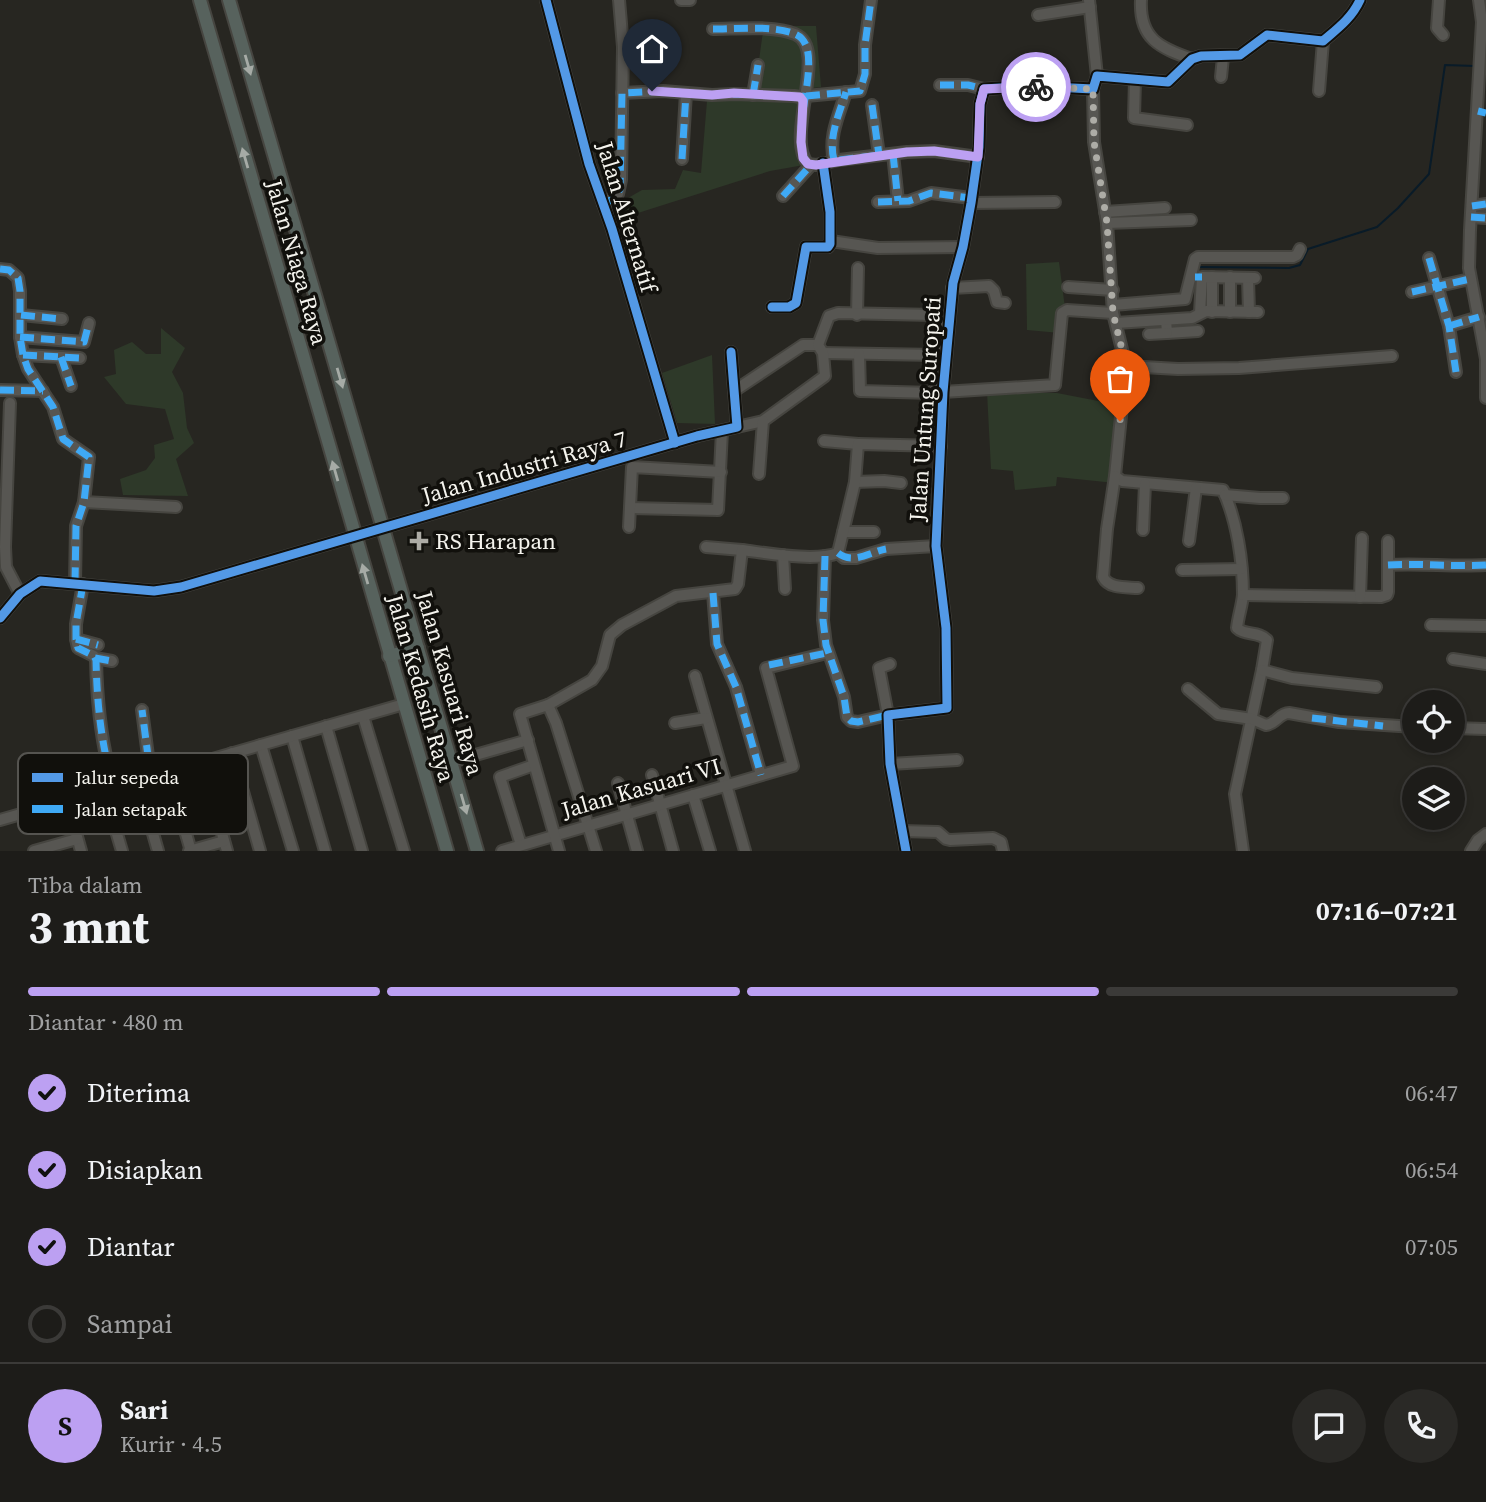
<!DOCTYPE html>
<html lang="id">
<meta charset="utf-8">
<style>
body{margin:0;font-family:"Source Serif 4",serif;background:#2a2926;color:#f1f3f6;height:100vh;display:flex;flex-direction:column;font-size:26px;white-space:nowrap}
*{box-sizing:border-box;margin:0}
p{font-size:23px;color:#a0a1a2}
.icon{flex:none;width:38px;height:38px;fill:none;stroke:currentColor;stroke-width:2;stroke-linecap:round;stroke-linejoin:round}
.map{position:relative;height:851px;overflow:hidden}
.sheet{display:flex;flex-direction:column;background:#1d1c19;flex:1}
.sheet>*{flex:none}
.buttons{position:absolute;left:1402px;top:690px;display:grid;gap:14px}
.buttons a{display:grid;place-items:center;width:63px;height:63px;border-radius:50%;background:#1d1c19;box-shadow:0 4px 10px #0003,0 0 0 2px #3b3a38;font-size:35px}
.pin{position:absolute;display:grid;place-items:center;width:60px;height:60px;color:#fff;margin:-72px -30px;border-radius:50% 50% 50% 0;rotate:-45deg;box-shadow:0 0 7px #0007}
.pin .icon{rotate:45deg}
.courier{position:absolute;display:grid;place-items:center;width:70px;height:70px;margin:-35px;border:5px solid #bca0f2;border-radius:50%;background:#fff;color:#222;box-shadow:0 2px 9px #0007}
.headline em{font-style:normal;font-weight:700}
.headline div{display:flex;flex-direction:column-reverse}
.headline{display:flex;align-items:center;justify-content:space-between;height:119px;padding:0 28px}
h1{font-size:46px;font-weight:700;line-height:52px}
.bar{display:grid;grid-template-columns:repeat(4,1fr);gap:10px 7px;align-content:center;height:84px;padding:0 28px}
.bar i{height:9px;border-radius:5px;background:#3b3a38}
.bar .selected{background:#bca0f2}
.bar p{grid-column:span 4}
.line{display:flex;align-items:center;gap:18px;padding:0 28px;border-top:2px solid #3b3a38}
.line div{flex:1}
.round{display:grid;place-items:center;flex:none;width:74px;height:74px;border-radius:37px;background:#2a2926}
ol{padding:0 28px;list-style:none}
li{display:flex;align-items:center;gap:21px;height:77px}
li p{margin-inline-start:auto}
li .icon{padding:7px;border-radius:50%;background:#bca0f2;color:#111;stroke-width:4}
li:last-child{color:#a0a1a2}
li i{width:38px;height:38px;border:4px solid #3b3a38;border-radius:50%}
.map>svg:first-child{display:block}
.green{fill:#2e3929}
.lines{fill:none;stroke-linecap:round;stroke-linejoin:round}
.stream{stroke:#091b28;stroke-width:2}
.minor-casing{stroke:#464540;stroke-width:14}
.major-casing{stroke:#464540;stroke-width:16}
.minor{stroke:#575652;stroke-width:10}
.major{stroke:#57625d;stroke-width:12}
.quiet{stroke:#3fa9f5;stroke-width:7;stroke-dasharray:14 7;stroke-linecap:butt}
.cycleway-casing{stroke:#11100c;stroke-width:13}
.cycleway{stroke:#5399e6;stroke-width:9}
.oneway{fill:#a6aba6}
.done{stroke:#adaca6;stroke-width:7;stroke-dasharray:0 12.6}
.route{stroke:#bca0f2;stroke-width:9}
.poi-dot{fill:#adaca6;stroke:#11100c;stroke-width:2.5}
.labels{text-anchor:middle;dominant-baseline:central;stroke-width:7;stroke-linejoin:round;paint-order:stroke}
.street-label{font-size:23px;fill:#f5f4ee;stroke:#11100c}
.poi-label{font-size:23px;fill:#f5f4ee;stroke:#11100c;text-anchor:start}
.key{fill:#11100c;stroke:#555450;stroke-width:2}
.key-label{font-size:19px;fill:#f5f4ee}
</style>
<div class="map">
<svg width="1486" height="851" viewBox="0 0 1486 851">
<rect width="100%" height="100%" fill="#272621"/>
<g class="green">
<polygon points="795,26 816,26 821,87 802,89 804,165 770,171 619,219 614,206 642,190 675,189 683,170 701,173 707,101 754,97 763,31"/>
<polygon points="1059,262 1065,308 1060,333 1027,330 1026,264"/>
<polygon points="161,328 185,348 172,372 183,393 187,428 194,443 176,459 188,496 123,495 120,479 146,470 155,458 154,445 174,439 165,409 126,404 104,377 116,374 114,350 132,342 146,354 161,354"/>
<polygon points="712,355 715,424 677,423 662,373"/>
<polygon points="987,392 1057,393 1124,406 1115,483 1057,477 1056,486 1015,490 1013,471 991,469"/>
</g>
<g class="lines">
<g class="stream">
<polyline points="1198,267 1289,268 1300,265 1308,249 1377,227 1398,208 1429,174 1445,65 1475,66"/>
<polyline points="1123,310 1174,305"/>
</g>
<defs>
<g id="minor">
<polyline points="546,0 589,164 612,229 675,443"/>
<polyline points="681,0 690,0"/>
<polyline points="1089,0 1097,76"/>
<path d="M1141 0C1139 39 1160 48 1192 59"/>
<polyline points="1439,0 1437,28 1443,35"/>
<polyline points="1479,0 1482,22 1470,230 1469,268 1486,359 1486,398"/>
<polyline points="1038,15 1090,7"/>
<path d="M713 29C736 29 774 25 795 34 830 48 784 137 808 164L816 165 839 160 907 152 934 151 978 157"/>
<polyline points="1221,77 1223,57"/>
<polyline points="1135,79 1134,118 1187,125"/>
<polyline points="940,85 968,85 984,89"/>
<path d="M1093 89 1094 142 1107 223 1113 313 1126 366 1115 476 1122 481 1223 490C1237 521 1243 561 1243 595 1242 606 1238 617 1237 628 1245 636 1259 631 1267 640L1262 670 1235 794 1243 851"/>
<polyline points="1319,91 1323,41"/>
<polyline points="622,93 663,91 712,95 734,94 794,96 800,97 803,101"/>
<polyline points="753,95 758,65"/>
<polyline points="806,96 860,91 865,74 865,45 871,0"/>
<polyline points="872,105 879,155"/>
<polyline points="893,154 898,201"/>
<polyline points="682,159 686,93"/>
<path d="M834 160C828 137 839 115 846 92"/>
<polyline points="783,196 811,165"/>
<polyline points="878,202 909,201 931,193 971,198"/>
<polyline points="971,203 1055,202"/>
<polyline points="603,204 618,194 621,180 623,47 619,0"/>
<polyline points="1472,206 1486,204"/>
<polyline points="1105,212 1165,208"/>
<polyline points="1471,217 1486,218"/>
<polyline points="1107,223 1191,220"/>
<polyline points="831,241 878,248 963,247"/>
<polyline points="1429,258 1449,326 1456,372"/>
<polyline points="0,269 9,270 18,278 20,291 20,337 23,355 28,369 53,407 63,439 89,457 84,502 76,526 75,583"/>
<polyline points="1212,277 1212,312"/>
<polyline points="1230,277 1230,312"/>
<polyline points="1248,278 1249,312"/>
<polyline points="1068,287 1113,290"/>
<polyline points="952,288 989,286 994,291 997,302 1005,303"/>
<polyline points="1412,292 1470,279"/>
<polyline points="1113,305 1185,299 1195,259 1198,257 1293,257 1297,255 1300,249"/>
<polyline points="772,307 789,307 796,303 806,247 828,247 830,244 830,212 823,163"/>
<polyline points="1200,313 1202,277 1255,278"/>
<polyline points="21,315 62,319"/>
<polyline points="857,315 858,268"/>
<polyline points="1166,320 1167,333 1198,331"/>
<polyline points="1116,323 1192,318 1206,311 1258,312"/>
<polyline points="1449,326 1479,317"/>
<polyline points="1149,334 1167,333"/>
<polyline points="20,337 84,342 89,323"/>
<polyline points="823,353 937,355"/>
<polyline points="23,355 80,358"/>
<polyline points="61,357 71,386"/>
<polyline points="1126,366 1178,369 1239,368 1392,356"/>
<polyline points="0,390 43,391"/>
<polyline points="734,391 803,345 818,345"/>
<polyline points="943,392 1055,385 1062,313 1067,310 1113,313"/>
<polyline points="10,403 5,547 6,567 20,594"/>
<polyline points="737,427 763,421 825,376 823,353 818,345 829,316 838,313 935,315 939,318 936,390 933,393 860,391 859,354"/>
<polyline points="824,441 858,444"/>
<polyline points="759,474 763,421"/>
<path d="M1115 476 1107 529 1103 577C1109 589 1126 587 1138 588"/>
<polyline points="855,482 884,481 901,483"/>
<polyline points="1225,495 1260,498 1283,498"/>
<polyline points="84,502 176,507"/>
<polyline points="630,508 718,510 722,431"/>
<polyline points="629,527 632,467 721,472"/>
<polyline points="1143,530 1145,484"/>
<polyline points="843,532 874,532"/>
<polyline points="1189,541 1196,488"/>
<polyline points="706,547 742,550"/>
<polyline points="838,553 844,558 856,558 886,549 936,546"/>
<polyline points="783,555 785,589"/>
<polyline points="825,556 823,620 826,645 844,697 847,717 851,721 858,722 888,715 879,668 890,664"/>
<path d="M1388 565C1421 563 1453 567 1486 565"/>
<polyline points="1182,570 1241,569"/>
<path d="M83 584 76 624V639L78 648 94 656 96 660C97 703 101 746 114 787"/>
<polyline points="713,593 717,644 736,687 761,775"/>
<polyline points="1243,595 1381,597 1387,595 1388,592 1388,541"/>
<polyline points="1360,597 1362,538"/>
<polyline points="0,618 20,594 40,581 154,591 181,587 697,436 737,427 731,352"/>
<polyline points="1431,625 1486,626"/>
<polyline points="76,639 98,645"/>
<polyline points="95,658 112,661"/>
<polyline points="1453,659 1486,664"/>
<polyline points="1262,670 1292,678 1376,687"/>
<polyline points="695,676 745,851"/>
<path d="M1188 689 1218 714 1252 719 1266 725C1276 724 1279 713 1289 713L1339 722 1414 727"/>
<polyline points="548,705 556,723 596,851"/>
<polyline points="363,716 404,851"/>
<polyline points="675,723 706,718"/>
<polyline points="326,726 362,851"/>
<polyline points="1452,728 1486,729"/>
<polyline points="292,736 325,851"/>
<polyline points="261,745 293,851"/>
<polyline points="232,753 260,851"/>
<polyline points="202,762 227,851"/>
<polyline points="451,762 528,740"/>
<polyline points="890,764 957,760"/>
<polyline points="108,767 145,763 148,756 142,710"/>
<polyline points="168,772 191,851"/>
<polyline points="652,775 673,851"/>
<polyline points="138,781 158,851"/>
<polyline points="618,783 637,851"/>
<polyline points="104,790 122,851"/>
<polyline points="693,795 710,851"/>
<polyline points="67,801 81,851"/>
<polyline points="0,820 404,704"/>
<polyline points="902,831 938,832 946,839 950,840 993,838 1001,842 1003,851"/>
<polyline points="521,845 500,777 534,765"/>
<polyline points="34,851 77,839"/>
<polyline points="189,851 224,841"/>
<polyline points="502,851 793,766 766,668 827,653"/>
<path d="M559 851 520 714 548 705 592 680 602 666 610 635 622 625 676 596 735 589 738 584 742 550C767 553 815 562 838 553L855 482 858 444 941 446"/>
<path d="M906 851 890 764 888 715 947 708 946 628 936 546 943 392 953 283 963 247 971 203 979 147 980 104 984 89 1032 86 1093 89 1097 76 1168 82 1192 59 1201 56 1240 55 1267 35 1323 41C1337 29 1352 18 1360 0"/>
<polyline points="1471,851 1478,840 1486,834"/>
</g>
<g id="major">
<polyline points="200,0 447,851"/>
<polyline points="229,0 477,851"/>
<polyline points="389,656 418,648"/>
</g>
</defs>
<use href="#minor" class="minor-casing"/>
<use href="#major" class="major-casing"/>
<use href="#minor" class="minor"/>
<use href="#major" class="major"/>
<g class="quiet">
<path d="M713 29C736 29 774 25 795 34 830 48 784 137 808 164L816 165 839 160 907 152 934 151 978 157"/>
<polyline points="940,85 968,85 984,89"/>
<polyline points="753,95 758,65"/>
<polyline points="806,96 860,91 865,74 865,45 871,0"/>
<polyline points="872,105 879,155"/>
<polyline points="1478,111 1486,113"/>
<polyline points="893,154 898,201"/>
<polyline points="682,159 686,93"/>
<path d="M834 160C828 137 839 115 846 92"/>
<polyline points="783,196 811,165"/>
<polyline points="878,202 909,201 931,193 971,198"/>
<polyline points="603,204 615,198 620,189 622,93 663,91 712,95 734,94 794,96 800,97 803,101"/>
<polyline points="1472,206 1486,204"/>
<polyline points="1471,217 1486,218"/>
<polyline points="1429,258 1449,326 1456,372"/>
<polyline points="0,269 9,270 18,278 20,291 20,337 23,355 28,369 53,407 63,439 89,457 84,502 76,526 75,583"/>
<polyline points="1195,277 1202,277"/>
<polyline points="1412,292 1470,279"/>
<polyline points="21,315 62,319"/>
<polyline points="1449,326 1479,317"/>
<polyline points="20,337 84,342 89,323"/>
<polyline points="23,355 80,358"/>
<polyline points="61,357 71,386"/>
<polyline points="0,390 43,391"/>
<path d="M838 553C853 565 870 552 886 549"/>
<polyline points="825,556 823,620 826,645 844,697 847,717 851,721 858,722 888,715"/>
<path d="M1388 565C1421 563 1453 567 1486 565"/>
<path d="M83 584 76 624V639L78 648 94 656 96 660C97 703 101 746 114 787"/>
<polyline points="713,593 717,644 736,687 761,775"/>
<polyline points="76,639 98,645"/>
<polyline points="95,658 112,661"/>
<polyline points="769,665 827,653"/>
<polyline points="1312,718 1383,726"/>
<polyline points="108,767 145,763 148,756 142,710"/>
</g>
<defs>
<g id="cycleway">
<polyline points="546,0 589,164 612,229 675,443"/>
<polyline points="772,307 789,307 796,303 806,247 828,247 830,244 830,212 823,163"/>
<polyline points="0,618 20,594 40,581 154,591 181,587 697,436 737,427 731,352"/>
<path d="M906 851 890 764 888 715 947 708 946 628 936 546 943 392 953 283 963 247 971 203 979 147 980 104 984 89 1032 86 1093 89 1097 76 1168 82 1192 59 1201 56 1240 55 1267 35 1323 41C1337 29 1352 18 1360 0"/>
</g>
</defs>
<use href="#cycleway" class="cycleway-casing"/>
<use href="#cycleway" class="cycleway"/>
</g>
<defs><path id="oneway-solid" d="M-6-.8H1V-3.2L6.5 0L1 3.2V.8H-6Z" transform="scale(1.75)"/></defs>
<g class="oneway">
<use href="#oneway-solid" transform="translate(248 65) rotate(74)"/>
<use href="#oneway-solid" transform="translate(245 158) rotate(-106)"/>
<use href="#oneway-solid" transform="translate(340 378) rotate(74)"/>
<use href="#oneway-solid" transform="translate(335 471) rotate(-106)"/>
<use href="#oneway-solid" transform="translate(365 574) rotate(-106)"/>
<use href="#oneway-solid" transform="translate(464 804) rotate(74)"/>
</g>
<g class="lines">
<polyline class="done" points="1036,87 1093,89 1094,142 1107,223 1113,313 1126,366 1120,421"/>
<polyline class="route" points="652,91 712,95 734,93 800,97 803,101 801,142 803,158 808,164 816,165 907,152 934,151 978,157 980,104 984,89 1036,87"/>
</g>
<path class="poi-dot" d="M415.5 530.5h7v7h7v7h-7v7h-7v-7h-7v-7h7z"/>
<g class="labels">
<g class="street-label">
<text transform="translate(627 217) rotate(73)">Jalan Alternatif</text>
<text transform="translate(297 262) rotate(74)">Jalan Niaga Raya</text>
<text transform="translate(925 409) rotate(-86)">Jalan Untung Suropati</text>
<text transform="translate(524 467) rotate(-16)">Jalan Industri Raya 7</text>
<text transform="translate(450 683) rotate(74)">Jalan Kasuari Raya</text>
<text transform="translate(421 688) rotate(74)">Jalan Kedasih Raya</text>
<text transform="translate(641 788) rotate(-16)">Jalan Kasuari VI</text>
</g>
<g class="poi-label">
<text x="435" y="541">RS Harapan</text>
</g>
</g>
<rect x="18" y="753" width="230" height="81" rx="10" class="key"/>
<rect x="32" y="773" width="31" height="9" fill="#5399e6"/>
<rect x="32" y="805" width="31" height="8" fill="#3fa9f5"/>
<g class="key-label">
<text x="75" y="784">Jalur sepeda</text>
<text x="75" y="816">Jalan setapak</text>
</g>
</svg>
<div class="buttons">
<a><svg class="icon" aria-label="locate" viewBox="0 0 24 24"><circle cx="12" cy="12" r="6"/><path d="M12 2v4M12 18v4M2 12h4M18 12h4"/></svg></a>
<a><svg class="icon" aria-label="layers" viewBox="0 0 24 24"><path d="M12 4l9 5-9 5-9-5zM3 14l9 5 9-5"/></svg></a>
</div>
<div class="pin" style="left:1120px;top:421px;background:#ea580c"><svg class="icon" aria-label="bag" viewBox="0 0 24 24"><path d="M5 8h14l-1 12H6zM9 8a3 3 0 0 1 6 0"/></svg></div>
<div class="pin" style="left:652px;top:91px;background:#1f2937"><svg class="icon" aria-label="home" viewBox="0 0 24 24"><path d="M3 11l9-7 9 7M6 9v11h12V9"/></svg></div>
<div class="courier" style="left:1036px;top:87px"><svg class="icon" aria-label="bike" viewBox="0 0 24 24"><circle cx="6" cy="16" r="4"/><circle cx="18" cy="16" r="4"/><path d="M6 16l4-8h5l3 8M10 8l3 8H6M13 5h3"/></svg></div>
</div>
<section class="sheet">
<div class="headline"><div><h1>3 mnt</h1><p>Tiba dalam</p></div><em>07:16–07:21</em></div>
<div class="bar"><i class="selected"></i><i class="selected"></i><i class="selected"></i><i></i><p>Diantar · 480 m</p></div>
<ol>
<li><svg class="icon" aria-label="check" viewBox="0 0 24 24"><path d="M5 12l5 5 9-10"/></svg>Diterima<p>06:47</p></li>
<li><svg class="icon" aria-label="check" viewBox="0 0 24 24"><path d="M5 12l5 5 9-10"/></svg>Disiapkan<p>06:54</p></li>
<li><svg class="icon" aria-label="check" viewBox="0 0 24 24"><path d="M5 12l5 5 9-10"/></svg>Diantar<p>07:05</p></li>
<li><i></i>Sampai</li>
</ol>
<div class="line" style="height:126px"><b class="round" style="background:#bca0f2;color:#111">S</b><div><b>Sari</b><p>Kurir · 4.5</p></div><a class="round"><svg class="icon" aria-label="chat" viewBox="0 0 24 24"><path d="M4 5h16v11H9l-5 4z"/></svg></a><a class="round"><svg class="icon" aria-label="phone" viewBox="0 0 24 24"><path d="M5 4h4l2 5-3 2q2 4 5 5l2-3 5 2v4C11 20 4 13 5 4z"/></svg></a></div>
</section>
